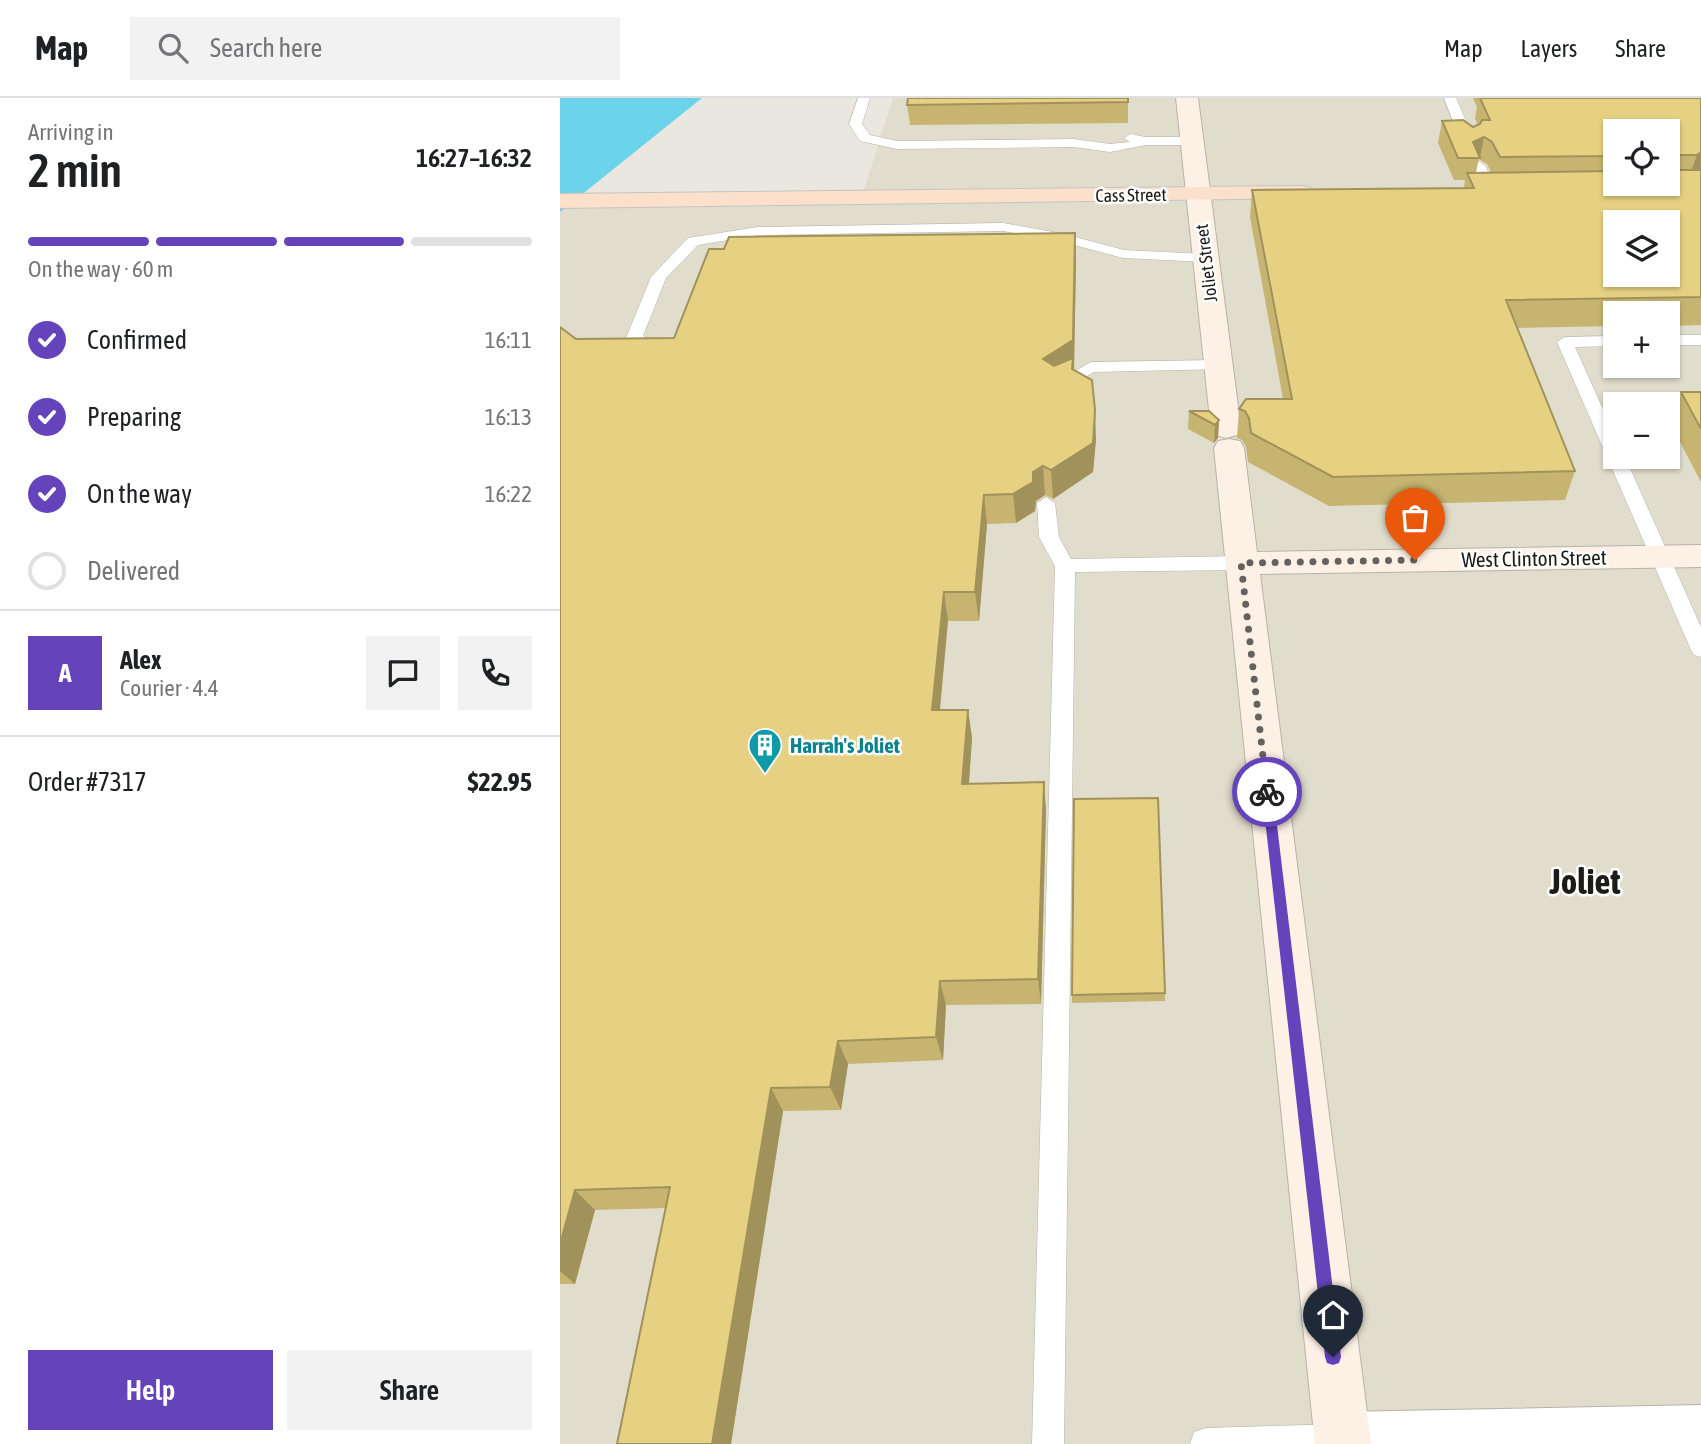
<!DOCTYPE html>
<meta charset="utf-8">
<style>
body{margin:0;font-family:"Asap Condensed",sans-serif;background:#f2f2f2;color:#202124;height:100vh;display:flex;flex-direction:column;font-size:26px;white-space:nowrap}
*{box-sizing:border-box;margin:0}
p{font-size:23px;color:#757577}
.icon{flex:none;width:38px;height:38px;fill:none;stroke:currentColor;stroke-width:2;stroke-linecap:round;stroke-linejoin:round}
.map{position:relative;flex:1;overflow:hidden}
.side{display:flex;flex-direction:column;background:#fff;width:560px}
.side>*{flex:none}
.controls{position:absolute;left:1043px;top:21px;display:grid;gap:14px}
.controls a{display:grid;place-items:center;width:77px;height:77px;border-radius:0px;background:#fff;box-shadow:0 2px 5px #0004;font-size:35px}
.pin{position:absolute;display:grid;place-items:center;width:60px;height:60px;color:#fff;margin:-72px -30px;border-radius:50% 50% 50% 0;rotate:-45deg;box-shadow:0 0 7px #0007}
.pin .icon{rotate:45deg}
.courier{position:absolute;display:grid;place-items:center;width:70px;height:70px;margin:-35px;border:5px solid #6443bb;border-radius:50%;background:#fff;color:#222;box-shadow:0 2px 9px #0007}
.summary em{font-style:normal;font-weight:600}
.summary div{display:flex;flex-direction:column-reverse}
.summary{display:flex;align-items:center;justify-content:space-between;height:119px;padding:0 28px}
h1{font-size:46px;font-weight:600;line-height:52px}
.bar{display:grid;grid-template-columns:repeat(4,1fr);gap:10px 7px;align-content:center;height:84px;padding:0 28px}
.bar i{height:9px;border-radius:5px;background:#e0e0e0}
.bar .on{background:#6443bb}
.bar p{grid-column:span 4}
.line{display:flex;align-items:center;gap:18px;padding:0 28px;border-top:2px solid #e0e0e0}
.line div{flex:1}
.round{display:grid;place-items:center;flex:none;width:74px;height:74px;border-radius:0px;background:#f2f2f2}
ol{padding:0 28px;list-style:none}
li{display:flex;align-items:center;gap:21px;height:77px}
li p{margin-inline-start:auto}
li .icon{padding:7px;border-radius:50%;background:#6443bb;color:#fff;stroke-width:4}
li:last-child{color:#757577}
li i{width:38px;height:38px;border:4px solid #e0e0e0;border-radius:50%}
.cta{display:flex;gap:14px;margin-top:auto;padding:14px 28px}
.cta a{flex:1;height:80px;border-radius:0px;background:#6443bb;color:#fff;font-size:28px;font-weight:600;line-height:80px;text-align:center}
.cta a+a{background:#f2f2f2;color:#202124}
header{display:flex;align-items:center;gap:42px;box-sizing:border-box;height:98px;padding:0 35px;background:#fff;border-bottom:2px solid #e0e0e0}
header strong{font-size:33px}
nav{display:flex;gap:38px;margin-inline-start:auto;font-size:24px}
.search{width:490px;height:63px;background:#f2f2f2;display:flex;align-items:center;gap:18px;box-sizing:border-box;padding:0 24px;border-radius:0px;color:#757577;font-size:26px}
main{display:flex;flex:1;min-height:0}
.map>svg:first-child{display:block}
.built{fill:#e1ddcd;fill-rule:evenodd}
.water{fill:#6bd4eb}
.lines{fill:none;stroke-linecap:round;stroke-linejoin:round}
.lane-casing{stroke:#b6b3ab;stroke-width:1}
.street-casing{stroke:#b6b3ab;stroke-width:2}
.secondary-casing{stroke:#b6b3ab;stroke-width:2}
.primary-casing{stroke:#c4c4c3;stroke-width:2}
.lane{fill:#fff;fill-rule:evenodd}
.street{fill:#fff;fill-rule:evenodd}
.secondary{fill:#fdf0e5;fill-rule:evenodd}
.primary{fill:#fbe0cb;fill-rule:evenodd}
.wall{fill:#c6b470;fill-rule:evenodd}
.shaded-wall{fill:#a1925b}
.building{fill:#e6d182;stroke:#a1925b;stroke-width:2;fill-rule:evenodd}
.route{fill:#6443bb}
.done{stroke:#64625e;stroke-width:7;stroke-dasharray:0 12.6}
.labels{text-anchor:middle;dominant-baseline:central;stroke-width:5;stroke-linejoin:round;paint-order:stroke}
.far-street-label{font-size:18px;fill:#1c1b18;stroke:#fff}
.street-label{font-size:21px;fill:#1c1b18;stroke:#fff}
.culture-label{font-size:21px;font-weight:bold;fill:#0d838f;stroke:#fff;text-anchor:start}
.town-label{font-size:35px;font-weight:bold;fill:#1c1b18;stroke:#fff}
</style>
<header>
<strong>Map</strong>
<div class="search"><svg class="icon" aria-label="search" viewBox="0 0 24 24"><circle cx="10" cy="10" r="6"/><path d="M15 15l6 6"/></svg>Search here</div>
<nav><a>Map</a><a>Layers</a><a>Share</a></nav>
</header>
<main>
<section class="side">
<div class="summary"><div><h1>2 min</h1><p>Arriving in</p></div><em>16:27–16:32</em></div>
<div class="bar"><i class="on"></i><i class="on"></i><i class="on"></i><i></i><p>On the way · 60 m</p></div>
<ol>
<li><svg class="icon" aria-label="check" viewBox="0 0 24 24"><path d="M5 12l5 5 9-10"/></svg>Confirmed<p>16:11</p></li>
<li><svg class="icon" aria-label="check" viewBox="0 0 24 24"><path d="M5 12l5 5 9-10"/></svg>Preparing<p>16:13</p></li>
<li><svg class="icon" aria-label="check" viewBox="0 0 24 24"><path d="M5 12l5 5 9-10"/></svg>On the way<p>16:22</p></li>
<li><i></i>Delivered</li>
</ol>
<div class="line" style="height:126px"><b class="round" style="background:#6443bb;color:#fff">A</b><div><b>Alex</b><p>Courier · 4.4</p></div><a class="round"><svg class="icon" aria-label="chat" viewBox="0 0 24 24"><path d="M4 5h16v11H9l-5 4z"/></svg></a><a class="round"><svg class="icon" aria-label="phone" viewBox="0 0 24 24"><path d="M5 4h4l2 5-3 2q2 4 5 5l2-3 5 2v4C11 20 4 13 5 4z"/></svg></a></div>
<div class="line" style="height:91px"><div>Order #7317</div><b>$22.95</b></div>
<div class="cta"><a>Help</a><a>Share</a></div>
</section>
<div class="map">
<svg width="1141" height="1346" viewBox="0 0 1141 1346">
<rect width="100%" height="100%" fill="#e9e7df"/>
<g class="built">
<polygon points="333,0 622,0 634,94 302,98"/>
<path d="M629 0H1141V87L641 93ZM1055 33H1108V86H1055Z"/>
<path d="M1141 91V453L685 462 643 98ZM1055 124H1108V177H1055ZM1055 215H1108V268H1055ZM1055 306H1108V359H1055Z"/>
<polygon points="632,99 763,1346 0,1346 0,114 6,109"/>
<polygon points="1141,458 1141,1346 796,1346 681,465"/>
</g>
<polygon class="water" points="0,0 142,0 0,114"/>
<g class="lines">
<defs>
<g id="lane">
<polygon points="298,0 310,0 302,26 310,37 337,43 514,41 550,46 570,44 564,40 571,36 585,39 632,39 639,43 632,47 586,47 550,54 514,49 337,51 300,43 289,26"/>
<polygon points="884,0 896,0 915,44 913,47 908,48 901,44"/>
<polygon points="918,63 925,67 936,92 934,95 924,95 922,92 911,67"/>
<polygon points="443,125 504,136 564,152 645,156 652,160 645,164 563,160 503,144 443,133 198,137 138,147 106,180 83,238 108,248 110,251 108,254 96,254 66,240 91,179 128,140 198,129"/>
<rect x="1108" y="237" width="33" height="10"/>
<polygon points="1055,238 1055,248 1015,249 1055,338 1055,359 1065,359 1141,529 1141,559 1134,557 1131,552 997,244 1005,239"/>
<polygon points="658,262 664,263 666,267 664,271 534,274 501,293 495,294 487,289 531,264"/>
<polygon points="486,399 495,405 499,439 511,461 681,458 688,460 691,465 688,470 681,472 515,474 504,1346 472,1346 495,468 479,439 477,405"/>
<polygon points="782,1326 794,1330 798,1342 797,1346 630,1346 634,1334 646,1330"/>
</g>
<polygon id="street" points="1141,1307 1141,1346 756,1346 754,1342 762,1322 782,1314"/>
<g id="secondary">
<polygon points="616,0 638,0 681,331 677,337 666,340 655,337 651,331"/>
<polygon points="669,341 680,343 684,350 697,454 1141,447 1141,469 700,476 811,1346 755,1346 654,350 658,343"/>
</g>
<polygon id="primary" points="743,88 751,90 755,95 751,100 0,110 0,96"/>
</defs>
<use href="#lane" class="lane-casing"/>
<use href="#street" class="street-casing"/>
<use href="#secondary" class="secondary-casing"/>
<use href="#primary" class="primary-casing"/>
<use href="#lane" class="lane"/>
<use href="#street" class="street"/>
<use href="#secondary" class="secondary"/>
<use href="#primary" class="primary"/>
</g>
<g class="wall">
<polygon points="568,0 568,25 350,27 347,7"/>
<path d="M913 0H1141V71L1140 72H1141V227L1108 228V215H1055V228L957 230 1015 373 1005 402 769 408 688 364 686 349 682 342 677 340 679 311 723 301 690 119 692 92 904 90 905 82H894L878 45 882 23 913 29 918 27 915 21 917 9ZM1055 33H1108V86H1055ZM919 61 927 66 931 74H916Z"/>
<polygon points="515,135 516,163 514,271 513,271 536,341 533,374 493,401 485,397 476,403 475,413 456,425 427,426 419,523 388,523 380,612 408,612 412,640 409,686 486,711 481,906 386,907 383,962 288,966 281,1012 223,1013 171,1346 57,1346 106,1110 35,1112 15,1186 0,1186 0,229 16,241 114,240 164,151"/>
<polygon points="1121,294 1141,294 1141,384 1109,323"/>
<polygon points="629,313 659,322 658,340 654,345 628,331"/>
<polygon points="605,895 605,903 512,905 512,897"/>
</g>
<g class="shaded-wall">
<polygon points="924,39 920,60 913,44"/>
<polygon points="1141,54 1141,71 1129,79 1137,57"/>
<polygon points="515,135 516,163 514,271 485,290 483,261"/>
<polygon points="535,312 536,341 533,374 493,401 491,372"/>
<polygon points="659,322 658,340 654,345 655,327"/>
<polygon points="483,368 485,397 476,403 475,413 456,425 453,396 473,374"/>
<polygon points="424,397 427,426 419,523 415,494"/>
<polygon points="384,494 388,523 377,640 372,612"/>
<polygon points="408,612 412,640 407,713 402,686"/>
<polygon points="484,684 486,711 481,906 478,881"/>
<polygon points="380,883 386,907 383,962 376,939"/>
<polygon points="278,943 288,966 281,1012 270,989"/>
<polygon points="211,990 223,1013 171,1346 152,1346"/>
<polygon points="15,1092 35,1112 15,1186 0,1173 0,1146"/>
</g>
<g class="building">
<polygon points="348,0 568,0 568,4 347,7"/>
<polygon points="920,0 1141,0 1141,54 1137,57 1116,57 1113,61 1108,61 1108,33 1055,33 1055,58 940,59 932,44 924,39 913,44 920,60 898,60 882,23 903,22 913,29 920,26 922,22 930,22"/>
<path d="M1108 72H1141V199L946 202 1015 373 773 379 691 335 689 320 685 313 679 311 686 301H732L692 92 914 90 907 75 1055 73V86H1108ZM1055 124H1108V177H1055Z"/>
<polygon points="515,135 513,242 483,261 494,268 513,260 512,271 532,282 535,312 533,345 491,372 483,368 473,374 473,384 453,396 424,397 415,494 384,494 372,612 408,612 402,686 484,684 478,881 380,883 376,939 278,943 270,989 211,990 152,1346 57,1346 110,1089 15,1092 0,1146 0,229 16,241 114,240 149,151 164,151 169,139"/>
<polygon points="1121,294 1141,294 1141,331"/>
<polygon points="629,313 649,313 659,322 655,327"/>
<polygon points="598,700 605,895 512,897 514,701"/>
</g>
<polygon class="route" points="707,690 713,694 781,1259 779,1265 773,1267 767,1265 765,1259 702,694"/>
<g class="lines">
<polyline class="done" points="707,694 681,465 855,462"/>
</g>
<defs>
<symbol id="building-pin" viewBox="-11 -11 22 30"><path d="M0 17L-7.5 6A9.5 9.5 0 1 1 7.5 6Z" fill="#0f9aa8" stroke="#fff"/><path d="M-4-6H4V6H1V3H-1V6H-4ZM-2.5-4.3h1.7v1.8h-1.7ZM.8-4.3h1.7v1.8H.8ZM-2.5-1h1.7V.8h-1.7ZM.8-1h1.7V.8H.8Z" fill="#fff"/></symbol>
</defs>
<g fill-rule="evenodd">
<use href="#building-pin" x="186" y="628" width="38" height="52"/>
</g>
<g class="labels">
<g class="far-street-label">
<text transform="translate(571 97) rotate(-1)">Cass Street</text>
<text transform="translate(646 165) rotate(-97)">Joliet Street</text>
</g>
<g class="street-label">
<text transform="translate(974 460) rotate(-1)">West Clinton Street</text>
</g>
<g class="culture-label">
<text x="230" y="647">Harrah's Joliet</text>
</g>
<g class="town-label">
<text x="1025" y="783">Joliet</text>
</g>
</g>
</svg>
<div class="controls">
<a><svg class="icon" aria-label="locate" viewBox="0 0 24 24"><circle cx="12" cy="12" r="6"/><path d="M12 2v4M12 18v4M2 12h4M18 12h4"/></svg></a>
<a><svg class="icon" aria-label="layers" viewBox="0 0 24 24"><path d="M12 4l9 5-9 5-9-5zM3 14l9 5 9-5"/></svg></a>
<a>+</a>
<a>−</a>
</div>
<div class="pin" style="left:855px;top:462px;background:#ea580c"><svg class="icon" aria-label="bag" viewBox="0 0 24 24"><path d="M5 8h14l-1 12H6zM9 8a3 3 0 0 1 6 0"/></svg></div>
<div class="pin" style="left:773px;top:1259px;background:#1f2937"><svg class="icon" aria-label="home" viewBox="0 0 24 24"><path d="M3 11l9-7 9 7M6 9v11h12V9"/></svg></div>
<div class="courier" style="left:707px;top:694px"><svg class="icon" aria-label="bike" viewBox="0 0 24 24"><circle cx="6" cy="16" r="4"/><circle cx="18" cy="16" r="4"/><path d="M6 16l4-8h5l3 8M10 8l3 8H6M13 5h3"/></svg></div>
</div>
</main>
